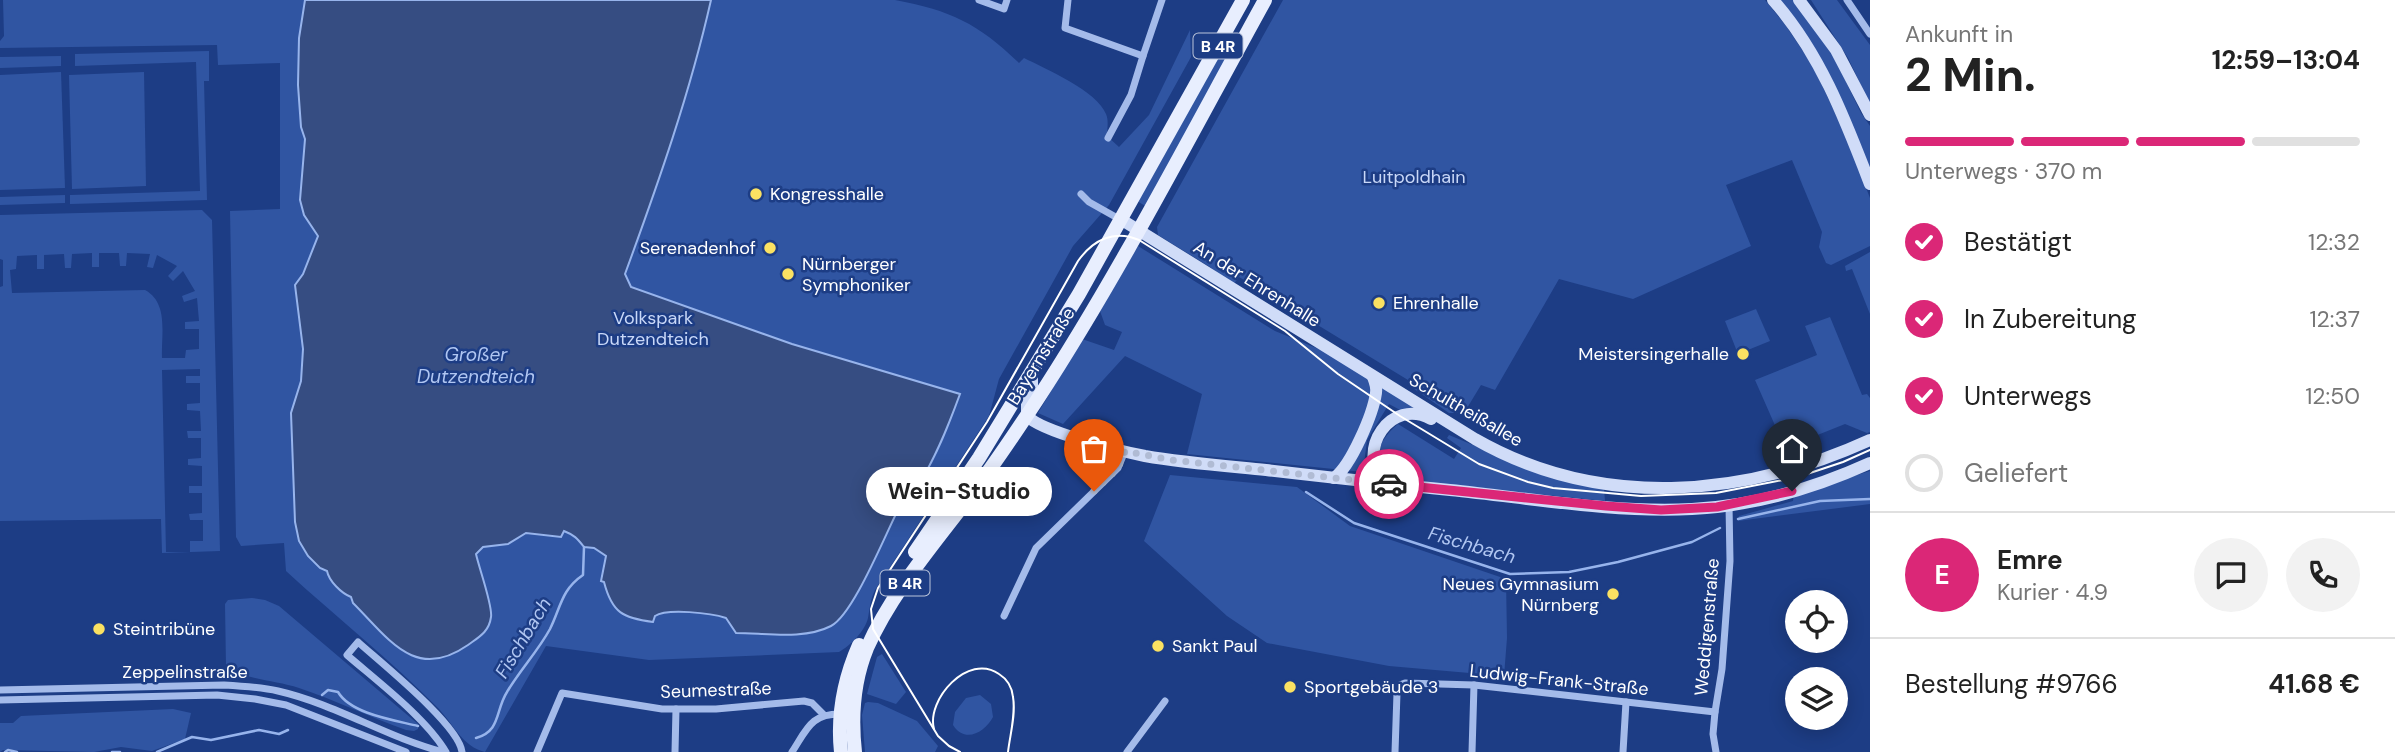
<!DOCTYPE html>
<html lang="de">
<meta charset="utf-8">
<style>
body{margin:0;font-family:"DM Sans",sans-serif;background:#f2f2f2;color:#222;height:100vh;display:flex;flex-direction:column;font-size:26px;white-space:nowrap}
*{box-sizing:border-box;margin:0}
p{font-size:23px;color:#767676}
.icon{flex:none;width:38px;height:38px;fill:none;stroke:currentColor;stroke-width:2;stroke-linecap:round;stroke-linejoin:round}
.map{position:relative;flex:1;overflow:hidden}
.sheet{display:flex;flex-direction:column;background:#fff;width:525px}
.sheet>*{flex:none}
.buttons{position:absolute;left:1785px;top:590px;display:grid;gap:14px}
.buttons a{display:grid;place-items:center;width:63px;height:63px;border-radius:50%;background:#fff;box-shadow:0 4px 18px #0003;font-size:35px}
.pin{position:absolute;display:grid;place-items:center;width:60px;height:60px;color:#fff;margin:-72px -30px;border-radius:50% 50% 50% 0;rotate:-45deg;box-shadow:0 0 7px #0007}
.pin .icon{rotate:45deg}
.courier{position:absolute;display:grid;place-items:center;width:70px;height:70px;margin:-35px;border:5px solid #db2777;border-radius:50%;background:#fff;color:#222;box-shadow:0 2px 9px #0007}
.bubble{position:absolute;height:49px;border-radius:24px;background:#fff;box-shadow:0 4px 18px #0003;font-size:23px;font-weight:700;line-height:49px;text-align:center}
.head em{font-style:normal;font-weight:700}
.head div{display:flex;flex-direction:column-reverse}
.head{display:flex;align-items:center;justify-content:space-between;height:119px;padding:0 35px}
h1{font-size:46px;font-weight:700;line-height:52px}
.bar{display:grid;grid-template-columns:repeat(4,1fr);gap:10px 7px;align-content:center;height:84px;padding:0 35px}
.bar i{height:9px;border-radius:5px;background:#e0e0e0}
.bar .selected{background:#db2777}
.bar p{grid-column:span 4}
.line{display:flex;align-items:center;gap:18px;padding:0 35px;border-top:2px solid #e0e0e0}
.line div{flex:1}
.round{display:grid;place-items:center;flex:none;width:74px;height:74px;border-radius:37px;background:#f2f2f2}
ol{padding:0 35px;list-style:none}
li{display:flex;align-items:center;gap:21px;height:77px}
li p{margin-inline-start:auto}
li .icon{padding:7px;border-radius:50%;background:#db2777;color:#fff;stroke-width:4}
li:last-child{color:#767676}
li i{width:38px;height:38px;border:4px solid #e0e0e0;border-radius:50%}
main{display:flex;flex:1;min-height:0}
.map>svg:first-child{display:block}
.green{fill:#3055a2;fill-rule:evenodd}
.water{fill:#364d82;stroke:#97b4ec;stroke-width:2}
.lines{fill:none;stroke-linecap:round;stroke-linejoin:round}
.stream{stroke:#97b4ec;stroke-width:2.5}
.street{stroke:#a4bbea;stroke-width:7}
.secondary{stroke:#d0dcf8;stroke-width:12}
.primary{stroke:#e8eefe;stroke-width:14}
.tram{stroke:#fff;stroke-width:2}
.done{stroke:#b0bbd4;stroke-width:7;stroke-dasharray:0 12.6}
.route{stroke:#db2777;stroke-width:9}
.poi-dot{fill:#fae162;stroke:#1d3d85;stroke-width:2.5}
.labels{text-anchor:middle;dominant-baseline:central;stroke-width:5;stroke-linejoin:round;paint-order:stroke}
.shield{fill:#1d3d85;stroke:#bbc5da;stroke-width:2}
.shield-label{font-size:16px;font-weight:bold;fill:#fff}
.park-label{font-size:18px;fill:#c9d8f8;stroke:#1d3d85}
.poi-label{font-size:18px;fill:#fff;stroke:#1d3d85;text-anchor:start}
.street-label{font-size:18px;fill:#fff;stroke:#1d3d85}
.water-label{font-size:19px;font-style:italic;fill:#b0c6f2;stroke:#1d3d85}
</style>
<main>
<div class="map">
<svg width="1870" height="752" viewBox="0 0 1870 752">
<rect width="100%" height="100%" fill="#1d3d85"/>
<g class="green">
<path d="M3 0H895C950 10 979 24 1019 63L1024 58C1046 69 1097 91 1106 114 1109 121 1107 129 1107 136L1119 147 1149 115 1190 30 1191 57 1109 205 1073 246 999 379 989 416 875 590C870 600 870 608 868 618 865 631 850 646 839 652L649 660 546 646 485 752C463 747 453 724 439 709 391 660 336 617 286 571L284 543 241 546 236 537 230 211 280 209V63L218 65 217 45 0 48V41L4 36Z"/>
<polygon points="1283,0 1765,0 1786,26 1813,66 1844,132 1870,198 1870,246 1831,265 1826,263 1819,247 1822,232 1792,160 1726,185 1751,246 1633,299 1559,279 1495,390 1481,385 1464,413 1449,413 1410,386 1408,380 1239,277 1233,285 1210,267 1158,235 1157,227"/>
<polygon points="1779,0 1794,0 1832,53 1861,113 1870,126 1870,171"/>
<polygon points="1811,0 1837,0 1870,45 1870,104 1848,58"/>
<path d="M1222 47 1232 53 1147 207 1137 201C1169 152 1193 99 1222 47Z"/>
<polygon points="209,51 209,81 204,81 207,200 70,204 70,195 200,191 196,62 75,66 75,54"/>
<polygon points="61,56 61,66 0,68 0,57"/>
<polygon points="61,72 65,188 0,190 0,75"/>
<polygon points="144,72 146,186 72,189 69,75"/>
<polygon points="65,195 65,203 0,205 0,197"/>
<path d="M202 210 212 220 220 551 162 553 161 519 0 521V287L3 286V260L0 259V215ZM92 253V267H99V253H119L120 266H126L127 253 150 254 147 267 153 268 157 255 177 266 168 276 173 281 183 271 195 291 182 296 184 302 197 298 199 321 185 322V329H199V349L186 350 185 358H162C161 335 169 303 145 290L12 293 10 270 16 269 17 256 37 255V269H44V255L64 254 65 268H71L72 254ZM200 369V376H186V383H200V403L187 404V410L200 411 201 431H187L188 438H201V458L188 459V465L202 466V486H189V493H202V513L189 514 190 520H203V541H190V552H166L162 370Z"/>
<polygon points="1138,246 1275,331 1331,354 1417,406 1402,411 1389,404 1367,440 1363,472 1187,454 1202,394 1125,356 1063,424 1038,413 1082,339 1114,350 1122,332 1105,325 1100,311"/>
<polygon points="1870,252 1870,314 1852,269 1846,271 1845,266"/>
<polygon points="1756,309 1770,341 1738,354 1725,321"/>
<polygon points="1830,317 1862,395 1867,394 1870,398 1870,432 1867,433 1845,424 1785,448 1755,380 1817,355 1805,326"/>
<path d="M1398 424 1454 459 1461 448 1447 438 1449 435 1548 476 1604 489 1605 501 1392 479C1374 456 1376 443 1398 424Z"/>
<polygon points="1870,471 1870,504 1738,521 1739,516 1793,501 1794,494"/>
<polygon points="1170,475 1297,487 1350,526 1506,579 1507,638 1504,676 1389,666 1267,643 1227,616 1144,541"/>
<path d="M252 598 265 600 279 606 418 724V729L414 731 406 730C370 717 335 700 299 688 275 680 247 680 226 667L225 604 228 600Z"/>
<polygon points="882,654 906,692 896,704 867,694 877,657"/>
<path d="M980 695 991 704 993 717C985 732 965 744 953 725L955 712 966 698Z"/>
<polygon points="868,702 878,703 917,721 938,746 935,752 865,752 862,715 865,703"/>
<polygon points="173,709 191,713 185,739 152,751 121,747 94,752 3,750 0,752 0,723 13,723 21,716"/>
</g>
<path class="water" d="M305 0H711C690 93 658 184 625 274L631 287 792 344 960 394C949 424 937 455 920 482 915 491 904 497 900 506 886 532 854 614 831 626 804 640 765 633 736 633L726 618C711 613 667 608 655 616L653 622C623 618 612 613 604 582L601 581 606 556 594 548 584 547C577 538 574 535 564 531L561 537 526 533 508 544 483 547 476 554C479 568 493 606 491 617 489 632 479 637 468 645 415 682 389 639 353 603L351 597C341 593 329 581 327 571L320 568 308 556 299 541 295 522 291 413 301 381 303 349 295 285 303 274 318 236 304 215 300 200 305 139 301 127 298 85 299 38Z"/>
<g class="lines">
<g class="stream">
<polyline points="1306,492 1354,523 1510,574 1569,572 1618,562 1692,542 1720,528"/>
<polyline points="1738,519 1820,501 1870,499"/>
<path d="M322 695 328 690 338 692C351 714 394 720 418 726"/>
<path d="M476 738C501 731 495 711 507 692 520 670 538 651 550 629 561 607 561 590 583 575L584 547"/>
<polyline points="5,752 8,750 17,752"/>
<polyline points="112,752 120,752"/>
<polyline points="157,752 192,737 211,740 259,730 279,734 288,730"/>
</g>
<g class="street">
<polyline points="979,0 1004,9 1007,0"/>
<polyline points="1068,0 1065,28 1143,56 1162,0"/>
<polyline points="1847,0 1870,34"/>
<polyline points="1108,138 1131,95 1143,56"/>
<polyline points="1081,194 1089,202 1121,220"/>
<polyline points="1004,616 1036,548 1118,468 1125,451"/>
<path d="M0 690 224 685C242 686 260 687 278 691 335 704 386 737 443 752"/>
<polyline points="0,700 217,695 255,699 286,705 406,752"/>
<path d="M446 752C426 718 377 681 347 655L358 642C380 662 459 725 462 752"/>
<polyline points="537,752 562,693 662,709 716,709 804,701 812,703 824,715"/>
<polyline points="675,752 676,709"/>
<path d="M792 752C807 729 811 713 842 714"/>
<polyline points="1127,752 1165,701"/>
<polyline points="1395,752 1397,693 1400,685 1405,683 1474,685 1715,712"/>
<polyline points="1472,752 1474,685"/>
<polyline points="1623,752 1626,702"/>
<polyline points="1716,752 1713,734 1715,712 1722,669 1730,561 1729,505"/>
</g>
<g class="secondary">
<path d="M1773 0C1820 53 1845 119 1870 184"/>
<polyline points="1799,0 1836,50 1870,115"/>
<path d="M1122 220 1475 439C1599 510 1743 498 1870 440"/>
<path d="M1032 373V386L1027 396V416C1042 432 1120 451 1145 456 1185 463 1226 466 1266 470 1327 477 1389 484 1450 490 1530 498 1611 513 1692 509 1753 506 1815 488 1870 463"/>
<path d="M1334 478C1351 466 1373 414 1376 393 1377 387 1375 382 1373 377"/>
<path d="M1384 483C1355 450 1391 397 1431 419"/>
</g>
<g class="primary">
<polyline points="915,552 979,458 1079,294 1243,0"/>
<path d="M841 752C837 714 844 679 859 645"/>
<path d="M855 752C851 716 853 682 867 648 892 592 934 544 971 495 994 465 1016 432 1037 400 1121 271 1191 134 1265 0"/>
</g>
<g class="tram">
<path d="M934 729C926 700 968 652 999 674 1007 679 1012 687 1013 697 1016 714 1010 735 1008 752"/>
<path d="M960 752 949 746 938 736 873 629 871 609 878 588 987 422 1078 261C1093 240 1114 229 1139 240L1285 331 1338 374 1400 416 1479 464 1528 482 1553 488 1641 496 1716 493 1798 477 1843 462 1870 450"/>
</g>
</g>
<g class="lines">
<polyline class="done" points="1094,491 1118,468 1125,451 1172,460 1389,484"/>
<polyline class="route" points="1389,484 1606,506 1661,510 1717,507 1792,491"/>
</g>
<g class="poi-dot">
<circle cx="756" cy="194" r="7"/>
<circle cx="770" cy="248" r="7"/>
<circle cx="788" cy="274" r="7"/>
<circle cx="1379" cy="303" r="7"/>
<circle cx="1743" cy="354" r="7"/>
<circle cx="1613" cy="594" r="7"/>
<circle cx="99" cy="629" r="7"/>
<circle cx="1158" cy="646" r="7"/>
<circle cx="1290" cy="687" r="7"/>
</g>
<g class="labels">
<g class="shield">
<rect x="1193.5" y="33.5" width="49" height="25" rx="5"/>
<rect x="880.5" y="570.5" width="49" height="25" rx="5"/>
</g>
<g class="shield-label">
<text x="1218" y="46">B 4R</text>
<text x="905" y="583">B 4R</text>
</g>
<g class="park-label">
<text x="1414" y="177">Luitpoldhain</text>
<text x="653" y="318">Volkspark<tspan x="653" dy="21">Dutzendteich</tspan></text>
</g>
<g class="poi-label">
<text x="770" y="194">Kongresshalle</text>
<text x="756" y="248" text-anchor="end">Serenadenhof</text>
<text x="802" y="264">Nürnberger<tspan x="802" dy="21">Symphoniker</tspan></text>
<text x="1393" y="303">Ehrenhalle</text>
<text x="1729" y="354" text-anchor="end">Meistersingerhalle</text>
<text x="1599" y="584" text-anchor="end">Neues Gymnasium<tspan x="1599" dy="21">Nürnberg</tspan></text>
<text x="113" y="629">Steintribüne</text>
<text x="1172" y="646">Sankt Paul</text>
<text x="1304" y="687">Sportgebäude 3</text>
</g>
<g class="street-label">
<text transform="translate(1257 284) rotate(32)">An der Ehrenhalle</text>
<text transform="translate(1041 356) rotate(-58)">Bayernstraße</text>
<text transform="translate(1466 410) rotate(30)">Schultheißallee</text>
<text transform="translate(1707 627) rotate(-85)">Weddigenstraße</text>
<text x="185" y="672">Zeppelinstraße</text>
<text transform="translate(1559 680) rotate(6)">Ludwig-Frank-Straße</text>
<text transform="translate(716 690) rotate(-2)">Seumestraße</text>
</g>
<g class="water-label">
<text x="476" y="354">Großer<tspan x="476" dy="22">Dutzendteich</tspan></text>
<text transform="translate(1472 545) rotate(16)">Fischbach</text>
<text transform="translate(523 638) rotate(-59)">Fischbach</text>
</g>
</g>
</svg>
<div class="buttons">
<a><svg class="icon" aria-label="locate" viewBox="0 0 24 24"><circle cx="12" cy="12" r="6"/><path d="M12 2v4M12 18v4M2 12h4M18 12h4"/></svg></a>
<a><svg class="icon" aria-label="layers" viewBox="0 0 24 24"><path d="M12 4l9 5-9 5-9-5zM3 14l9 5 9-5"/></svg></a>
</div>
<div class="pin" style="left:1094px;top:491px;background:#ea580c"><svg class="icon" aria-label="bag" viewBox="0 0 24 24"><path d="M5 8h14l-1 12H6zM9 8a3 3 0 0 1 6 0"/></svg></div>
<div class="pin" style="left:1792px;top:491px;background:#1f2937"><svg class="icon" aria-label="home" viewBox="0 0 24 24"><path d="M3 11l9-7 9 7M6 9v11h12V9"/></svg></div>
<div class="courier" style="left:1389px;top:484px"><svg class="icon" aria-label="car" viewBox="0 0 24 24"><path d="M5 17H2v-5l4-1 3-4h7l3 4 3 1v5h-3M9 17h6M6 11h13"/><circle cx="7" cy="17" r="2"/><circle cx="17" cy="17" r="2"/></svg></div>
<div class="bubble" style="left:866px;top:467px;width:186px">Wein-Studio</div>
</div>
<section class="sheet">
<div class="head"><div><h1>2 Min.</h1><p>Ankunft in</p></div><em>12:59–13:04</em></div>
<div class="bar"><i class="selected"></i><i class="selected"></i><i class="selected"></i><i></i><p>Unterwegs · 370 m</p></div>
<ol>
<li><svg class="icon" aria-label="check" viewBox="0 0 24 24"><path d="M5 12l5 5 9-10"/></svg>Bestätigt<p>12:32</p></li>
<li><svg class="icon" aria-label="check" viewBox="0 0 24 24"><path d="M5 12l5 5 9-10"/></svg>In Zubereitung<p>12:37</p></li>
<li><svg class="icon" aria-label="check" viewBox="0 0 24 24"><path d="M5 12l5 5 9-10"/></svg>Unterwegs<p>12:50</p></li>
<li><i></i>Geliefert</li>
</ol>
<div class="line" style="height:126px"><b class="round" style="background:#db2777;color:#fff">E</b><div><b>Emre</b><p>Kurier · 4.9</p></div><a class="round"><svg class="icon" aria-label="chat" viewBox="0 0 24 24"><path d="M4 5h16v11H9l-5 4z"/></svg></a><a class="round"><svg class="icon" aria-label="phone" viewBox="0 0 24 24"><path d="M5 4h4l2 5-3 2q2 4 5 5l2-3 5 2v4C11 20 4 13 5 4z"/></svg></a></div>
<div class="line" style="height:91px"><div>Bestellung #9766</div><b>41.68 €</b></div>
</section>
</main>
